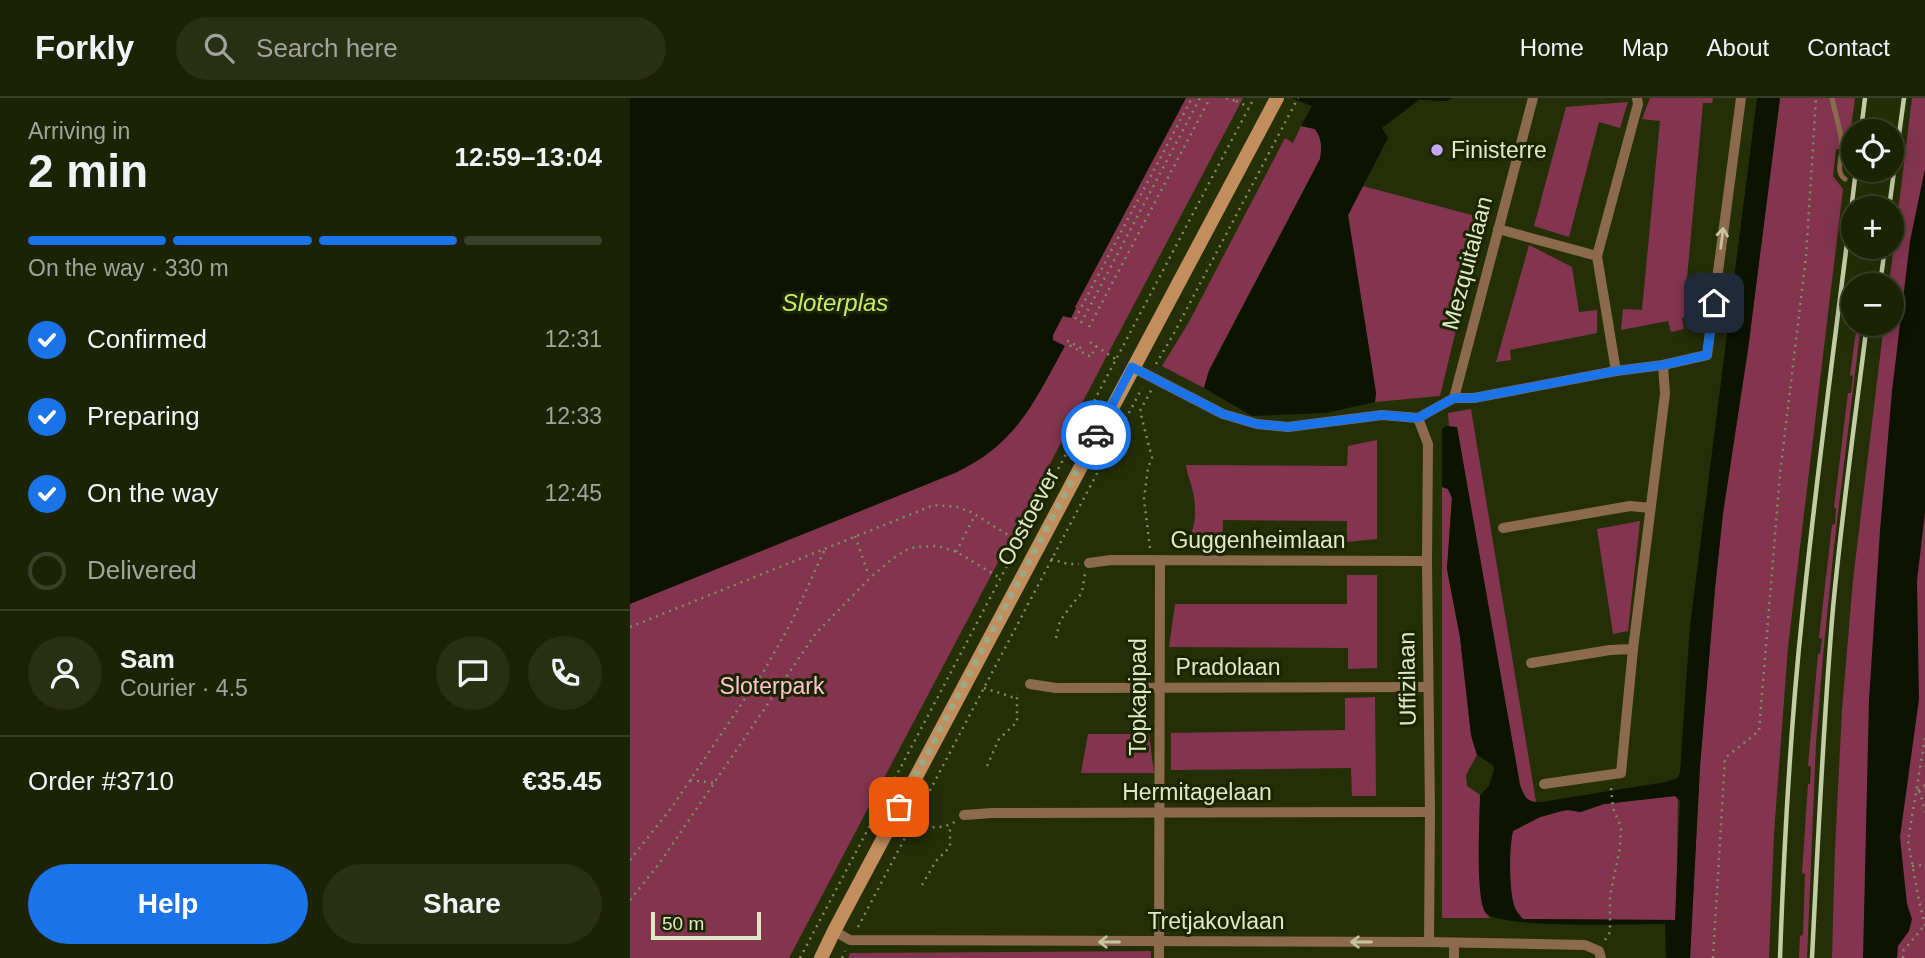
<!DOCTYPE html>
<meta charset="utf-8">
<style>
body{margin:0;font-family:Arial,sans-serif;background:#292f13;color:#f1f3f6;height:100vh;display:flex;flex-direction:column;font-size:26px;white-space:nowrap}
*{box-sizing:border-box;margin:0}
p{font-size:23px;color:#a0a49a}
.icon{flex:none;width:38px;height:38px;fill:none;stroke:currentColor;stroke-width:2;stroke-linecap:round;stroke-linejoin:round}
.map{position:relative;flex:1;overflow:hidden}
.panel{display:flex;flex-direction:column;background:#1c2305;width:630px}
.panel>*{flex:none}
.tools{position:absolute;left:1211px;top:21px;display:grid;gap:14px}
.tools a{display:grid;place-items:center;width:63px;height:63px;border-radius:50%;background:#1c2305;box-shadow:0 4px 18px #0003,0 0 0 2px #3a4027;font-size:35px}
.scale{position:absolute;left:21px;bottom:18px;width:110px;box-sizing:border-box;padding-left:7px;border:4px solid #deeac5;border-top:0;font-size:19px;line-height:24px;white-space:nowrap;color:#deeac5;-webkit-text-stroke:5px #1c2500;paint-order:stroke}
.pin{position:absolute;display:grid;place-items:center;width:60px;height:60px;color:#fff;margin:-30px;border-radius:14px;box-shadow:0 4px 10px #0006}
.courier{position:absolute;display:grid;place-items:center;width:70px;height:70px;margin:-35px;border:5px solid #1a73e8;border-radius:50%;background:#fff;color:#222;box-shadow:0 2px 9px #0007}
.summary em{font-style:normal;font-weight:700}
.summary div{display:flex;flex-direction:column-reverse}
.summary{display:flex;align-items:center;justify-content:space-between;height:119px;padding:0 28px}
h1{font-size:46px;font-weight:700;line-height:52px}
.bar{display:grid;grid-template-columns:repeat(4,1fr);gap:10px 7px;align-content:center;height:84px;padding:0 28px}
.bar i{height:9px;border-radius:5px;background:#3a4027}
.bar .on{background:#1a73e8}
.bar p{grid-column:span 4}
.line{display:flex;align-items:center;gap:18px;padding:0 28px;border-top:2px solid #3a4027}
.line div{flex:1}
.round{display:grid;place-items:center;flex:none;width:74px;height:74px;border-radius:37px;background:#292f13}
ol{padding:0 28px;list-style:none}
li{display:flex;align-items:center;gap:21px;height:77px}
li p{margin-inline-start:auto}
li .icon{padding:7px;border-radius:50%;background:#1a73e8;color:#fff;stroke-width:4}
li:last-child{color:#a0a49a}
li i{width:38px;height:38px;border:4px solid #3a4027;border-radius:50%}
.cta{display:flex;gap:14px;margin-top:auto;padding:14px 28px}
.cta a{flex:1;height:80px;border-radius:42px;background:#1a73e8;color:#fff;font-size:28px;font-weight:700;line-height:80px;text-align:center}
.cta a+a{background:#292f13;color:#f1f3f6}
header{display:flex;align-items:center;gap:42px;box-sizing:border-box;height:98px;padding:0 35px;background:#1c2305;border-bottom:2px solid #3a4027}
header strong{font-size:33px}
nav{display:flex;gap:38px;margin-inline-start:auto;font-size:24px}
.search{width:490px;height:63px;background:#292f13;display:flex;align-items:center;gap:18px;box-sizing:border-box;padding:0 24px;border-radius:38px;color:#a0a49a;font-size:26px}
main{display:flex;flex:1;min-height:0}
.map>svg:first-child{display:block}
.green{fill:#83354f}
.water{fill:#0c1300;fill-rule:evenodd}
.lines{fill:none;stroke-linecap:round;stroke-linejoin:round}
.path{stroke:#818c66;stroke-width:2.5;stroke-dasharray:2 5;stroke-linecap:butt}
.lane{stroke:#8c6a4d;stroke-width:5}
.street{stroke:#8c6a4d;stroke-width:10}
.secondary{stroke:#c38e5e;stroke-width:14}
.rail{stroke:#c1cda7;stroke-width:4.5}
.oneway{stroke:#c5c4a1}
.done{stroke:#9da982;stroke-width:7;stroke-dasharray:0 12.6}
.route{stroke:#1a73e8;stroke-width:9}
.poi-dot{fill:#c4a7f1;stroke:#1c2500;stroke-width:2.5}
.labels{text-anchor:middle;dominant-baseline:central;stroke-width:6;stroke-linejoin:round;paint-order:stroke}
.poi-label{font-size:23px;fill:#deeac5;stroke:#1c2500;text-anchor:start}
.street-label{font-size:23px;fill:#deeac5;stroke:#1c2500}
.park-label{font-size:23px;fill:#fcc4d2;stroke:#1c2500}
.water-label{font-size:24px;font-style:italic;fill:#c9ec67;stroke:#1c2500}
</style>
<header>
<strong>Forkly</strong>
<div class="search"><svg class="icon" aria-label="search" viewBox="0 0 24 24"><circle cx="10" cy="10" r="6"/><path d="M15 15l6 6"/></svg>Search here</div>
<nav><a>Home</a><a>Map</a><a>About</a><a>Contact</a></nav>
</header>
<main>
<section class="panel">
<div class="summary"><div><h1>2 min</h1><p>Arriving in</p></div><em>12:59–13:04</em></div>
<div class="bar"><i class="on"></i><i class="on"></i><i class="on"></i><i></i><p>On the way · 330 m</p></div>
<ol>
<li><svg class="icon" aria-label="check" viewBox="0 0 24 24"><path d="M5 12l5 5 9-10"/></svg>Confirmed<p>12:31</p></li>
<li><svg class="icon" aria-label="check" viewBox="0 0 24 24"><path d="M5 12l5 5 9-10"/></svg>Preparing<p>12:33</p></li>
<li><svg class="icon" aria-label="check" viewBox="0 0 24 24"><path d="M5 12l5 5 9-10"/></svg>On the way<p>12:45</p></li>
<li><i></i>Delivered</li>
</ol>
<div class="line" style="height:126px"><a class="round"><svg class="icon" aria-label="person" viewBox="0 0 24 24"><circle cx="12" cy="8" r="4"/><path d="M4 21q1-7 8-7t8 7"/></svg></a><div><b>Sam</b><p>Courier · 4.5</p></div><a class="round"><svg class="icon" aria-label="chat" viewBox="0 0 24 24"><path d="M4 5h16v11H9l-5 4z"/></svg></a><a class="round"><svg class="icon" aria-label="phone" viewBox="0 0 24 24"><path d="M5 4h4l2 5-3 2q2 4 5 5l2-3 5 2v4C11 20 4 13 5 4z"/></svg></a></div>
<div class="line" style="height:91px"><div>Order #3710</div><b>€35.45</b></div>
<div class="cta"><a>Help</a><a>Share</a></div>
</section>
<div class="map">
<svg width="1295" height="860" viewBox="0 0 1295 860">
<rect width="100%" height="100%" fill="#252f07"/>
<g class="green">
<polygon points="540,0 613,0 159,860 0,860 0,494"/>
<polygon points="1020,0 1083,0 1082,5 1073,5 1054,213 1055,219 1052,220 1054,231 1041,234 1038,223 991,232 993,211 1012,212 1030,23 1012,21"/>
<polygon points="1150,0 1225,0 1218,52 1206,51 1203,78 1213,91 1158,549 1144,735 1139,860 1060,860 1070,668 1085,490 1093,415 1118,251"/>
<polygon points="1282,0 1295,0 1295,860 1202,860 1205,751 1212,612 1223,482 1254,226 1262,226 1262,187 1259,187"/>
<polygon points="998,4 990,30 969,24 939,139 904,128 936,9"/>
<path d="M671 28 685 31C692 41 692 49 690 61L579 272 574 290 532 268 559 224 655 40 663 45Z"/>
<polygon points="733,88 853,120 810,298 745,304 746,295 718,117"/>
<polygon points="899,147 942,169 949,214 967,212 967,235 880,252 881,262 866,264"/>
<polygon points="1227,226 1231,226 1204,448 1193,558 1186,645 1177,860 1169,860 1170,838 1173,837 1175,776 1172,775 1178,686 1180,686 1181,668 1178,668 1188,556 1190,556 1192,541 1189,540 1202,427 1205,426 1206,410 1204,409 1218,295 1221,295 1223,278 1220,277"/>
<path d="M841 311 906 704C895 703 894 697 890 687L827 330 819 328 818 315Z"/>
<path d="M747 342V441L717 444V423L593 422 592 444 559 442C566 426 567 408 562 390 560 381 557 377 556 367L717 368 718 348Z"/>
<path d="M812 389 818 391 822 400 817 471 830 539 841 637 847 657 836 677 837 688 850 697C850 723 844 802 860 820H812Z"/>
<polygon points="1010,423 998,533 983,536 967,431"/>
<polygon points="717,477 747,477 747,570 718,571 718,550 539,549 545,506 717,506"/>
<polygon points="745,599 746,698 722,698 721,670 541,672 541,635 715,632 715,600"/>
<polygon points="458,636 519,636 524,675 451,675"/>
<path d="M1045 698 1048 700 1046 822 893 821C889 816 885 812 884 807 878 791 879 749 883 733L910 719 932 713 938 712 951 714 974 706Z"/>
<polygon points="521,853 521,860 218,860 220,855"/>
</g>
<g class="water">
<path d="M0 0H556L445 209 446 210 441 220 433 218 423 237V242L435 248C404 304 387 346 325 375L0 506Z"/>
<path d="M662 0H823L817 3 789 2 752 30 758 40 718 117 746 295 745 304 696 315 622 318 574 290 579 273 690 61C692 49 692 41 685 31L671 28 682 8Z"/>
<path d="M1127 0H1150L1118 251 1093 415 1085 490 1070 668 1060 860H1036L1035 826C1009 826 865 831 855 814 845 796 850 721 850 697L859 688 864 671 863 667 847 657 841 637 830 539 817 471 822 400 818 391 812 389V331L816 328 827 329 890 687C894 699 898 705 911 704L1036 684 1048 680 1050 674 1060 528ZM1045 698 1050 703 1045 822 893 821C889 817 885 812 884 807 879 791 879 748 883 733L910 719 932 713 938 712 950 714 974 706Z"/>
<polygon points="1295,71 1295,414 1287,483 1289,601 1270,739 1277,806 1282,821 1279,833 1268,848 1267,860 1233,860 1239,602 1250,433 1262,293 1280,143"/>
</g>
<g class="lines">
<g class="path">
<polyline points="596,0 606,3 607,0"/>
<polyline points="606,3 619,9"/>
<polyline points="445,221 562,0"/>
<polyline points="451,225 570,0"/>
<polyline points="459,229 580,0"/>
<polyline points="460,244 487,262"/>
<polyline points="451,250 438,243 437,246 461,259 466,248"/>
<polyline points="526,266 543,237 668,0"/>
<polyline points="225,438 239,478"/>
<polyline points="520,450 514,401 518,370 522,360 510,313 522,291"/>
<polyline points="326,454 345,417"/>
<polyline points="421,461 438,466 449,466"/>
<polyline points="0,529 304,407 327,409 341,414 391,445"/>
<polyline points="426,540 430,523 443,505 452,495 455,475"/>
<polyline points="354,590 382,599 387,596"/>
<polyline points="1295,640 1278,743 1288,798 1295,828"/>
<polyline points="357,668 369,641 387,624 387,596"/>
<polyline points="60,682 84,685"/>
<polyline points="1295,687 1286,694 1290,694 1295,714"/>
<path d="M282 725C297 730 313 732 326 723"/>
<polyline points="0,762 42,709 135,571 162,523 195,451"/>
<polyline points="1282,768 1295,767"/>
<polyline points="292,787 306,763 320,749 320,727"/>
<polyline points="0,802 29,766 186,535 240,480 262,461 278,451 286,449 307,448 327,454 370,480"/>
<polyline points="228,829 512,290"/>
<polyline points="975,842 980,834 980,798 990,750 991,729 983,710 981,689"/>
<polyline points="170,860 624,0"/>
<polyline points="212,860 215,853"/>
<polyline points="1083,860 1095,660 1129,633 1150,376 1176,159 1186,0"/>
<polyline points="1273,860 1273,853 1295,827"/>
</g>
<path class="lane" d="M1202 0C1205 16 1212 34 1212 50 1212 61 1205 74 1215 81"/>
<g class="street">
<polyline points="868,131 967,158"/>
<polyline points="502,269 593,316 627,326 658,329 752,317 788,320 824,300 844,300 986,273 1033,267 1077,257 1111,0"/>
<polyline points="986,273 967,158 1008,6 1007,0"/>
<polyline points="824,300 903,0"/>
<polyline points="788,320 798,346 797,463 800,714 799,844"/>
<polyline points="873,430 1000,408 1020,410"/>
<polyline points="459,465 481,462 797,463"/>
<polyline points="901,565 980,552 1003,551"/>
<polyline points="400,586 426,590 797,589"/>
<polyline points="914,686 991,675 1003,551 1035,296 1033,267"/>
<polyline points="334,717 362,715 800,714"/>
<polyline points="204,833 220,842 799,844 955,847 969,853 971,860"/>
<polyline points="529,860 530,464"/>
<polyline points="824,860 824,845"/>
</g>
<polyline class="secondary" points="191,860 204,833 647,0"/>
<g class="rail">
<polyline points="1231,33 1235,0"/>
<polyline points="1259,110 1274,0"/>
<polyline points="1250,187 1255,149"/>
<path d="M1150 860C1154 747 1160 633 1172 520 1187 371 1208 221 1226 72"/>
<path d="M1182 860C1188 743 1193 627 1203 510 1212 415 1225 321 1237 226"/>
</g>
</g>
<defs><path id="oneway-shaft" d="M-6 0H5M1.5-3L5.5 0L1.5 3" fill="none" stroke-width="1.6" stroke-linecap="round" stroke-linejoin="round" transform="scale(1.75)"/></defs>
<g class="oneway">
<use href="#oneway-shaft" transform="translate(1092 140) rotate(-83)"/>
<use href="#oneway-shaft" transform="translate(479 844) rotate(-180)"/>
<use href="#oneway-shaft" transform="translate(731 844) rotate(-180)"/>
</g>
<g class="lines">
<polyline class="done" points="269,709 466,337"/>
<polyline class="route" points="466,337 502,269 593,316 627,326 658,329 752,317 788,320 824,300 844,300 986,273 1033,267 1077,257 1084,205"/>
</g>
<circle class="poi-dot" cx="807" cy="52" r="7"/>
<g class="labels">
<g class="poi-label">
<text x="821" y="52">Finisterre</text>
</g>
<g class="street-label">
<text transform="translate(837 165) rotate(-75)">Mezquitalaan</text>
<text transform="translate(398 419) rotate(-62)">Oostoever</text>
<text x="628" y="442">Guggenheimlaan</text>
<text x="598" y="569">Pradolaan</text>
<text transform="translate(777 581) rotate(-91)">Uffizilaan</text>
<text transform="translate(508 599) rotate(-90)">Topkapipad</text>
<text x="567" y="694">Hermitagelaan</text>
<text x="586" y="823">Tretjakovlaan</text>
</g>
<g class="park-label">
<text x="142" y="588">Sloterpark</text>
</g>
<g class="water-label">
<text x="205" y="204">Sloterplas</text>
</g>
</g>
</svg>
<div class="tools">
<a><svg class="icon" aria-label="locate" viewBox="0 0 24 24"><circle cx="12" cy="12" r="6"/><path d="M12 2v4M12 18v4M2 12h4M18 12h4"/></svg></a>
<a>+</a>
<a>−</a>
</div>
<div class="scale">50 m</div>
<div class="pin" style="left:269px;top:709px;background:#ea580c"><svg class="icon" aria-label="bag" viewBox="0 0 24 24"><path d="M5 8h14l-1 12H6zM9 8a3 3 0 0 1 6 0"/></svg></div>
<div class="pin" style="left:1084px;top:205px;background:#1f2937"><svg class="icon" aria-label="home" viewBox="0 0 24 24"><path d="M3 11l9-7 9 7M6 9v11h12V9"/></svg></div>
<div class="courier" style="left:466px;top:337px"><svg class="icon" aria-label="car" viewBox="0 0 24 24"><path d="M5 17H2v-5l4-1 3-4h7l3 4 3 1v5h-3M9 17h6M6 11h13"/><circle cx="7" cy="17" r="2"/><circle cx="17" cy="17" r="2"/></svg></div>
</div>
</main>
